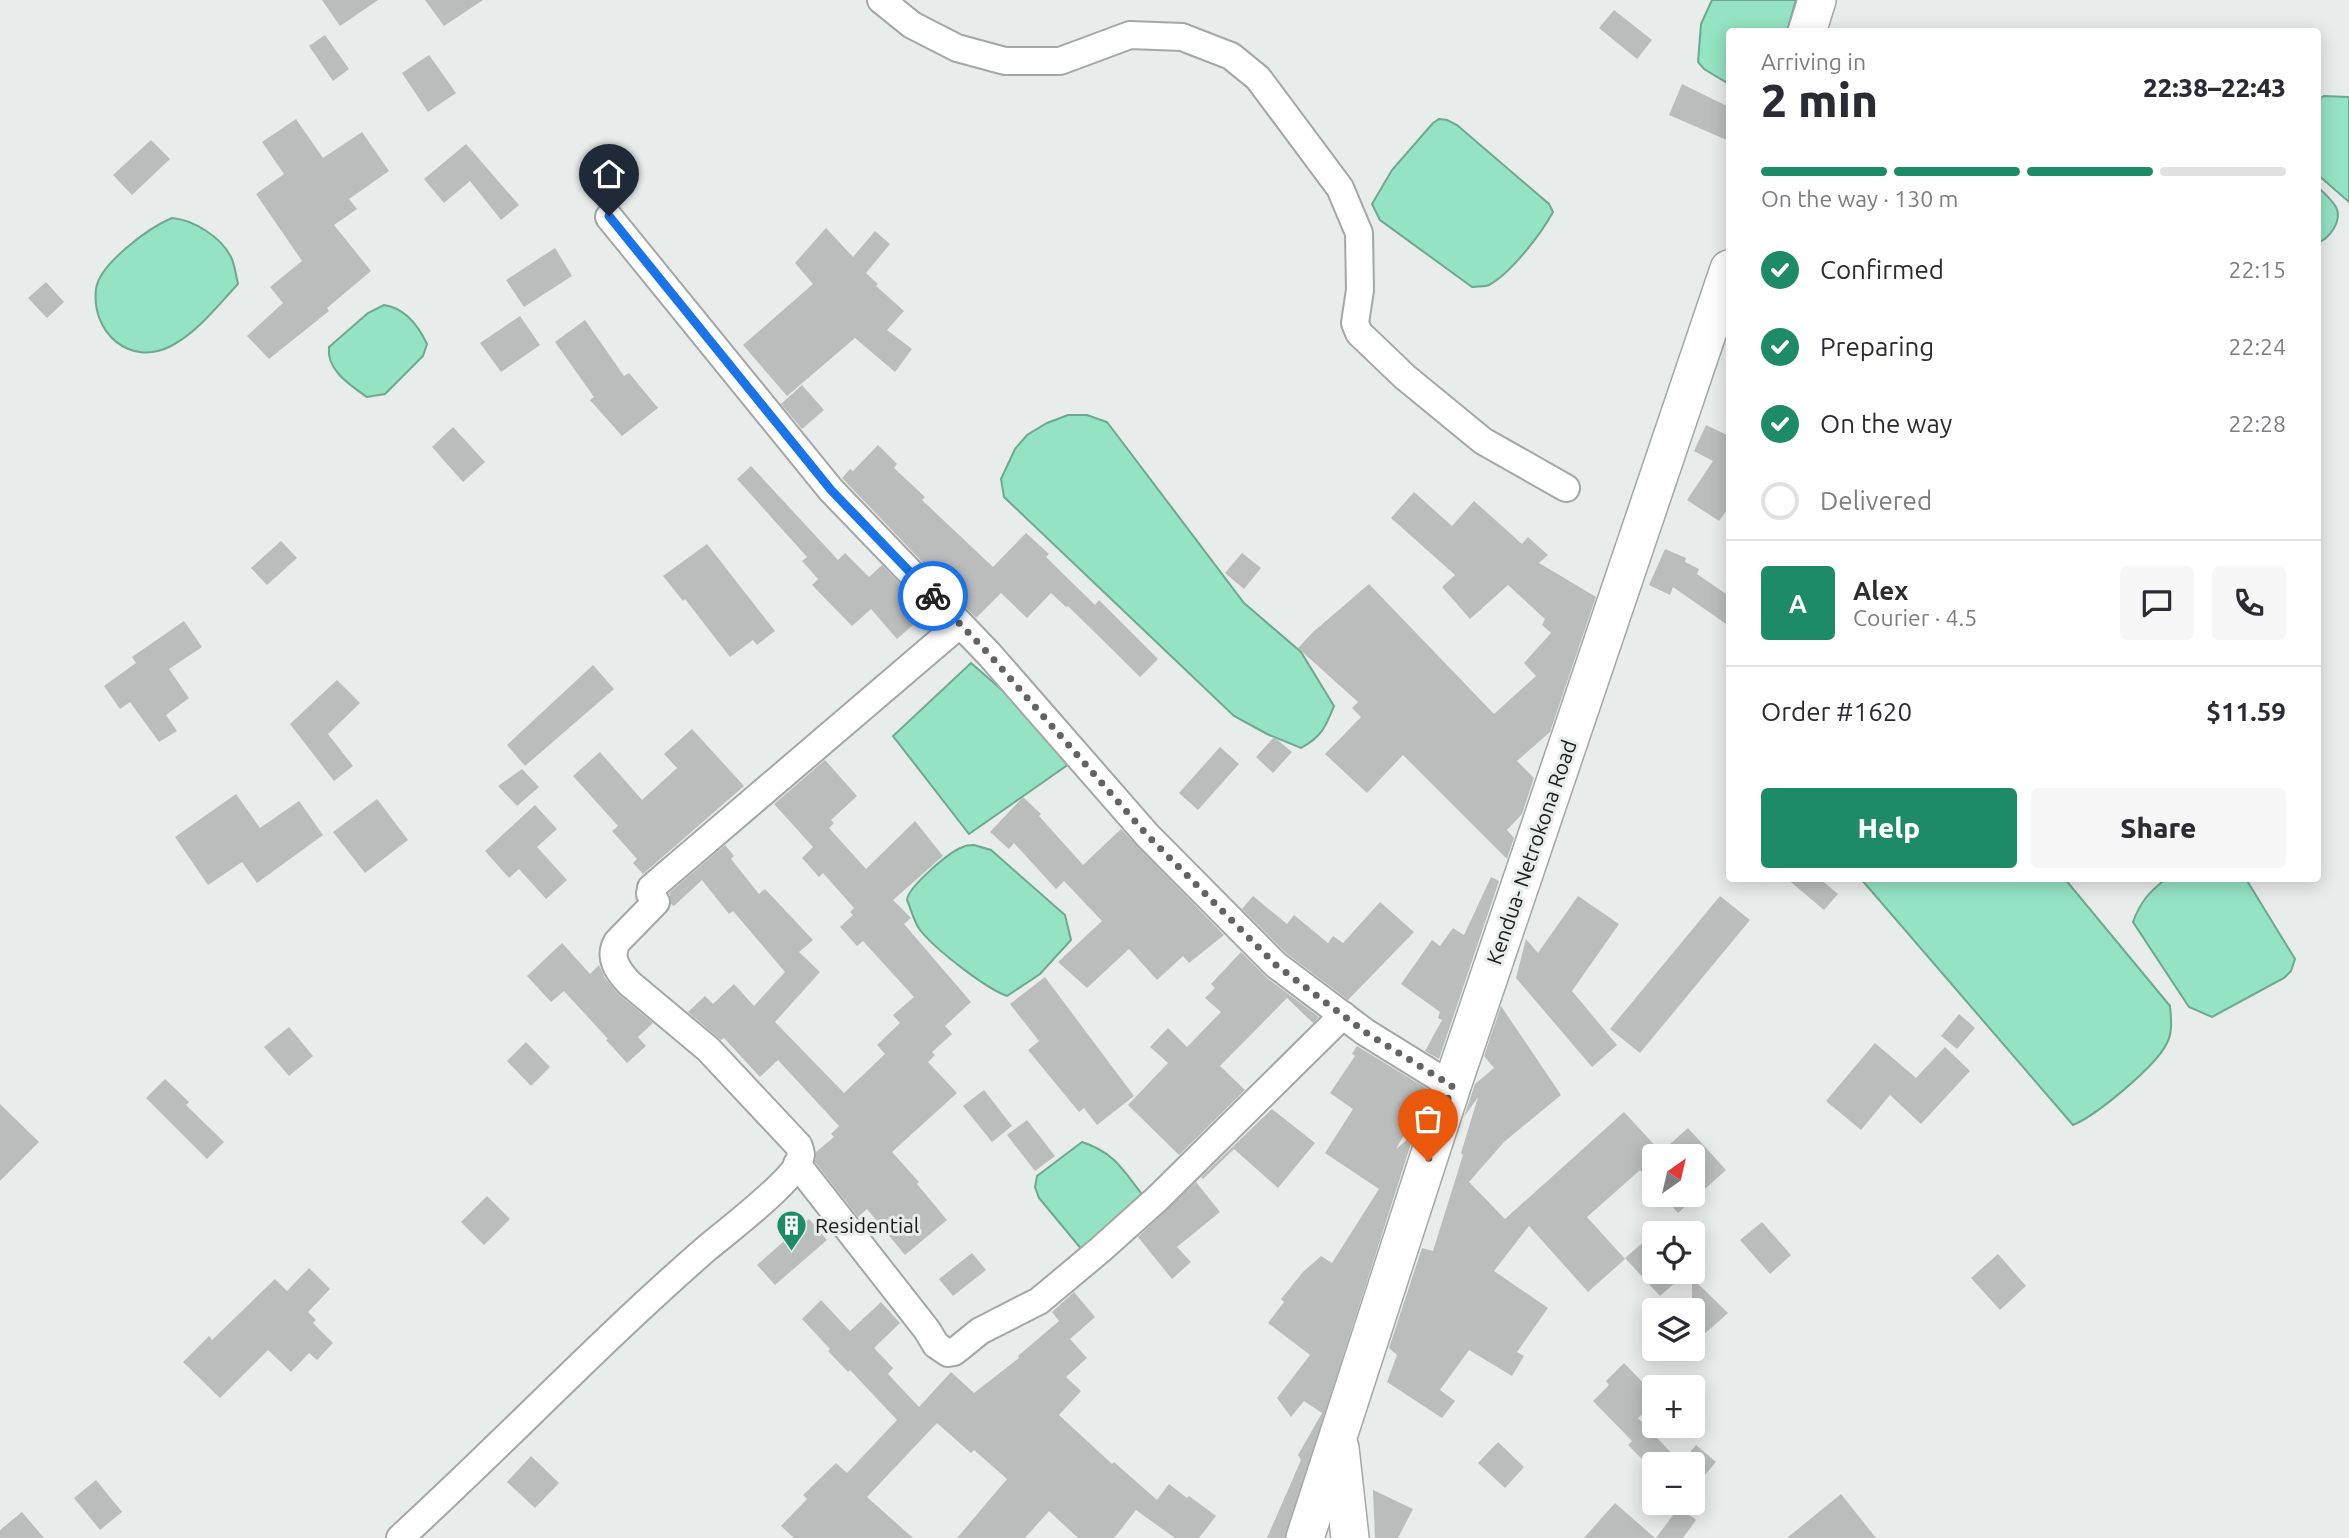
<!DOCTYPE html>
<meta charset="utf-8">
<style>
body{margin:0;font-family:Ubuntu,sans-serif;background:#f7f7f7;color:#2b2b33;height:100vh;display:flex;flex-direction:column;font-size:26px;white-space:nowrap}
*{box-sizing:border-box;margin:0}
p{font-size:23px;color:#7c7c81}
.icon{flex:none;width:38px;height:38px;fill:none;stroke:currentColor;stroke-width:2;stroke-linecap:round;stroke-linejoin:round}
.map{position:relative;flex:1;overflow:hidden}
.drawer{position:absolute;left:1726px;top:28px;width:595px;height:854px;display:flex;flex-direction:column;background:#fff;border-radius:7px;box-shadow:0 4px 18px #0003}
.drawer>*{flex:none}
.needle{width:46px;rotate:34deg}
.buttons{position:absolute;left:1642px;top:1144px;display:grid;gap:14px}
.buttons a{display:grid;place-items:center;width:63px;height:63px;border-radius:7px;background:#fff;box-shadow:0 4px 18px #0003;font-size:35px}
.pin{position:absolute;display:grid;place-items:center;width:60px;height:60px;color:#fff;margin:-72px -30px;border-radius:50% 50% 50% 0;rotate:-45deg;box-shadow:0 0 7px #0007}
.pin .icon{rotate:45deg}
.courier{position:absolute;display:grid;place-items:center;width:70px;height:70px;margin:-35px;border:5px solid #1a73e8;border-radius:50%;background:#fff;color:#222;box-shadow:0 2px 9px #0007}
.summary em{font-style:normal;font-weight:800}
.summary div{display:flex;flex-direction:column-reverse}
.summary{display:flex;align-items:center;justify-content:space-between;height:119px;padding:0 35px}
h1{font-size:46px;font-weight:800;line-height:52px}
.bar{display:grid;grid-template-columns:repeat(4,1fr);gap:10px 7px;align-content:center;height:84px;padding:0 35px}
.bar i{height:9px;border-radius:5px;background:#e1e1e2}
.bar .current{background:#1d8a68}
.bar p{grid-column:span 4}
.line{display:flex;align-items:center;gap:18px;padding:0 35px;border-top:2px solid #e1e1e2}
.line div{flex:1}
.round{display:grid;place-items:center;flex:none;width:74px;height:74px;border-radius:7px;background:#f7f7f7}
ol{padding:0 35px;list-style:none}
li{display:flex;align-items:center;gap:21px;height:77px}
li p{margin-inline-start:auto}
li .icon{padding:7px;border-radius:50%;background:#1d8a68;color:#fff;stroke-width:4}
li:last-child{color:#7c7c81}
li i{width:38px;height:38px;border:4px solid #e1e1e2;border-radius:50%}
.action{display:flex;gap:14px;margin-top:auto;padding:14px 35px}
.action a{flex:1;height:80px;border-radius:7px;background:#1d8a68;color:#fff;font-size:28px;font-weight:800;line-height:80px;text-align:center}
.action a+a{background:#f7f7f7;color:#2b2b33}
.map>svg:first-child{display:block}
.water{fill:#94e3c3;stroke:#6fa790;stroke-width:2}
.building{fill:#babdbc}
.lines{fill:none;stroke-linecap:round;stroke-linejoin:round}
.street-casing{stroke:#a3a7a5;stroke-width:30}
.secondary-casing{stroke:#a3a7a5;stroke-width:40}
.street{stroke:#fff;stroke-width:26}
.secondary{stroke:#fff;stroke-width:37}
.done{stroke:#626463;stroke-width:7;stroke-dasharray:0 12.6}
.route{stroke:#1a73e8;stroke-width:9}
.labels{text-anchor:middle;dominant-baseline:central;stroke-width:6;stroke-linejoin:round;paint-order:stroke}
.street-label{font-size:21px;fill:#1a1b1a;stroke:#e8ecea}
.poi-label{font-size:21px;fill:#1a1b1a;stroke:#e8ecea;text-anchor:start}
</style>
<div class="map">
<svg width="2349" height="1538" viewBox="0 0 2349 1538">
<rect width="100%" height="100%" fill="#e8ecea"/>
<g class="water">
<polygon points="1712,0 1796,0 1787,31 1729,32 1729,84 1704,69 1698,62 1701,24"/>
<polygon points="2324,96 2349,97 2349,202 2317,174 2317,100"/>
<path d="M1439 119 1447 120 1457 125 1549 204 1553 212C1541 234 1511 273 1489 285 1484 287 1477 286 1472 287L1380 220 1372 204 1392 170 1433 123Z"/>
<path d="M2317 186C2323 192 2332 200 2336 207 2343 221 2329 239 2317 243Z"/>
<path d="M172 218C194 220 221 237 231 257 235 265 236 276 238 284 218 305 197 333 171 346 130 367 91 333 96 289 99 264 150 227 172 218Z"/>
<path d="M384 305C405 308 418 325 427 344L423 356 385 394 367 397C350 385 326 370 329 347L368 313Z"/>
<path d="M1068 415H1087L1107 422 1244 603 1301 652 1334 706C1325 728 1322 736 1301 748L1267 734 1234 716 1004 497 1001 479 1015 449 1027 435 1047 423Z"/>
<polygon points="971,663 1079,757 969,834 893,736"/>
<path d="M974 845 991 850 1065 915 1071 940 1040 974 1007 996C985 988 935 949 920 930 914 922 911 909 907 900 908 887 950 851 963 847 966 845 970 845 974 845Z"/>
<path d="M1861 879H2065L2170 1006C2171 1019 2173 1031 2167 1043 2156 1066 2097 1115 2073 1125Z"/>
<path d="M2166 879H2246L2295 959 2291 971 2284 978 2212 1017 2189 1007 2133 922C2140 902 2150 891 2166 879Z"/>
<path d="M1082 1142C1113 1152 1122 1168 1141 1193V1200L1083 1251 1039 1198 1035 1187 1037 1176Z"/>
</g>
<g class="building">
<polygon points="322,0 378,0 340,26"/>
<polygon points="425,0 483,0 444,26"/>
<polygon points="1614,10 1652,40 1637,59 1599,28"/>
<polygon points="325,35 349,69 333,81 309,46"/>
<polygon points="429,55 456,93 428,112 402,73"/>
<polygon points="1682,84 1729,107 1729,141 1669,115"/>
<polygon points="296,119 323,158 362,132 389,171 349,199 357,209 334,225 371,271 327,308 329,311 269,359 247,336 283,303 270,287 302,261 256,194 284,174 262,142"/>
<polygon points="151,140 170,159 132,195 113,175"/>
<polygon points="466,144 519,205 501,220 470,181 444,203 424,179"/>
<polygon points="826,228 853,257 875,231 890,244 866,273 878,284 876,286 904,311 887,330 912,349 895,372 855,338 787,396 743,345 813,284 795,263"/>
<polygon points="555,248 572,276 524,307 506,280"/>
<polygon points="46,282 64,302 47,318 28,298"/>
<polygon points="520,316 540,345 501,372 480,343"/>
<polygon points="585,320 624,376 629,373 658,408 622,436 590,400 594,397 555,342"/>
<polygon points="802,385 824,410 802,429 781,404"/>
<polygon points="1706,425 1729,436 1729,507 1719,521 1687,500 1713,461 1694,451"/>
<polygon points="453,427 485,462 463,482 432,447"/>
<polygon points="878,445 897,464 894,468 925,497 922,500 993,567 1026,533 1049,554 1046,557 1095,605 1099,600 1158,659 1140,677 1068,606 1066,607 1051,593 1027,618 1001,593 976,618 842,478 850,469 853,471"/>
<polygon points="751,466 838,560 845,553 869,577 882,565 937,623 929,629 920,619 897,639 871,609 852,626 812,585 818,579 802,561 807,557 737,479"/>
<polygon points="1414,492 1452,526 1474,501 1522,544 1528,537 1548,555 1539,563 1596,597 1550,732 1517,761 1534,778 1522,814 1507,830 1514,838 1507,859 1403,755 1367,793 1325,754 1361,717 1352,708 1358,702 1298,648 1313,632 1369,584 1494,714 1536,676 1524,663 1551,633 1542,625 1545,619 1508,585 1470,619 1442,587 1455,575 1391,518"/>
<polygon points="281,541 297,558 267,585 251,568"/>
<polygon points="707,544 775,631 757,645 753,640 730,657 685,599 683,601 663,576"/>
<polygon points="1665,549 1686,558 1685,562 1699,569 1697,574 1729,596 1729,626 1673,587 1670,595 1649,585"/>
<polygon points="1242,553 1261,568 1244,589 1225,573"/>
<polygon points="184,621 202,647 169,669 189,698 166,715 177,731 159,742 130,702 120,709 104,686 136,663 132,657"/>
<polygon points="593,665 614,689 525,766 507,745"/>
<polygon points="337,680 360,703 328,734 353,766 334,781 290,724"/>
<polygon points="692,729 744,786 643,874 633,863 637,859 612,831 618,826 573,776 600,752 642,800 677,768 664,754"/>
<polygon points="1274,737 1292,752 1273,773 1256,757"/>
<polygon points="1220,747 1239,764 1198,810 1179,793"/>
<polygon points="825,760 857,796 831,820 834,823 829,828 866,869 915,821 943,856 893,900 911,918 904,924 971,1002 945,1026 952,1034 932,1052 935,1055 928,1062 957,1093 892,1152 919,1182 917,1184 947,1220 905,1255 867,1209 858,1217 815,1162 816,1152 834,1137 831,1134 839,1126 778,1060 760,1077 724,1038 721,1040 688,1012 705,996 713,1004 734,984 754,1006 785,972 733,911 729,914 702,880 674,906 671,904 669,893 725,845 734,856 731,859 759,894 765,889 813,940 799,952 820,972 775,1022 844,1093 885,1054 877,1045 900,1023 893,1015 914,997 863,941 857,946 840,927 853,915 850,912 854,908 823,873 819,877 802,858 813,847 774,804"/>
<polygon points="522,769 539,787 517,806 498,786"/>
<polygon points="236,794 260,828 299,801 323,835 257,883 242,862 208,885 175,837"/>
<polygon points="1023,797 1041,814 1039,816 1083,865 1121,829 1224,935 1189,963 1183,956 1157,980 1129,949 1087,988 1058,962 1102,921 1064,881 1056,889 1014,843 1009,849 990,832"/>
<polygon points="377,799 408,840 365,873 333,832"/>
<polygon points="535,805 557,829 537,847 567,880 546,899 519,869 509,878 485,851"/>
<polygon points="1491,877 1499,881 1439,1059 1425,1051 1442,1020 1438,1018 1440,1012 1401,984 1432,940 1440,946 1453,928 1464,935"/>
<polygon points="1786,878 1819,878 1838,894 1824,910"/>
<polygon points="1253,896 1287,924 1294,915 1328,943 1333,936 1343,943 1380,902 1414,932 1348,1000 1286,953 1242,909"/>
<polygon points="1578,896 1619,924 1572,991 1617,1045 1592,1067 1516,978 1526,939 1538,953"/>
<polygon points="1720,896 1750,920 1640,1053 1610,1029"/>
<polygon points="562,943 590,974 599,965 605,978 617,993 653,1023 638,1037 646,1046 627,1063 606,1040 608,1039 564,991 551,1002 527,976"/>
<polygon points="1241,952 1267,978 1319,1017 1313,1023 1287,998 1220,1066 1245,1090 1179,1155 1128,1105 1168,1063 1150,1047 1168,1028 1187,1047 1221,1012 1205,998 1215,988 1211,984"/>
<polygon points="1045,977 1134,1096 1097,1125 1084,1108 1079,1112 1028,1050 1039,1041 1010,1004"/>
<polygon points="1501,1006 1561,1095 1504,1142 1469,1182 1505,1219 1624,1112 1661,1152 1688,1128 1726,1170 1678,1213 1662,1195 1692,1195 1692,1157 1654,1157 1654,1185 1640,1170 1587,1217 1625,1259 1588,1292 1529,1226 1494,1271 1548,1308 1517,1352 1524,1356 1512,1376 1469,1350 1440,1390 1455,1401 1442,1418 1387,1382 1397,1355 1389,1348 1422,1248 1433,1251 1463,1155 1461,1153 1478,1097 1464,1117 1475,1084 1494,1068 1484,1056"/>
<polygon points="1959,1014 1975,1028 1957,1049 1941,1036"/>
<polygon points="289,1027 313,1056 289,1076 264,1047"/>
<polygon points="526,1042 550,1067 531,1086 507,1061"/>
<polygon points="1875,1043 1916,1078 1945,1047 1970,1071 1921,1124 1890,1095 1861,1130 1826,1101"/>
<polygon points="1357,1046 1429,1090 1396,1149 1414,1134 1285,1538 1267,1538 1301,1460 1298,1455 1322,1413 1304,1401 1291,1417 1277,1398 1310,1355 1268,1323 1284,1302 1281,1299 1303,1272 1321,1256 1332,1263 1379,1189 1325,1153 1353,1109 1330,1093 1355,1056 1352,1054"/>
<polygon points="165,1079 189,1102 186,1105 224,1142 207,1159 146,1098"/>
<polygon points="984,1090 1012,1126 992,1142 963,1106"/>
<polygon points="0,1104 39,1142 0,1181"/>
<polygon points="1272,1109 1315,1143 1278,1188 1234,1149 1203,1179 1201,1177"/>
<polygon points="1027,1120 1055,1156 1035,1171 1007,1135"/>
<polygon points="1196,1182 1220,1212 1177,1247 1191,1262 1172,1279 1138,1237"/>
<polygon points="487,1196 510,1219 484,1245 461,1222"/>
<polygon points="809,1219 827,1240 775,1285 757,1265"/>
<polygon points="1762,1222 1791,1255 1770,1274 1740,1240"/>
<polygon points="1654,1233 1654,1272 1687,1272 1660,1296 1625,1258"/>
<polygon points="972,1253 986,1270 953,1296 939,1279"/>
<polygon points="1998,1254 2026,1286 2000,1310 1971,1278"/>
<polygon points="309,1268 330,1289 308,1312 316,1320 313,1323 333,1343 317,1360 309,1353 291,1372 268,1350 220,1398 183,1362 209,1336 212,1340 275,1279 287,1291"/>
<polygon points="1692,1278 1728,1313 1692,1345"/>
<polygon points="1074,1292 1095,1317 1070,1339 1087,1358 1066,1377 1081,1391 1059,1415 1112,1464 1114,1462 1157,1500 1169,1484 1187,1498 1189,1496 1216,1516 1199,1538 1175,1538 1136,1510 1114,1538 1078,1538 1049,1511 1025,1538 957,1538 1007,1479 974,1450 971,1453 937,1423 867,1497 913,1538 794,1538 781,1526 807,1499 803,1495 836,1463 847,1473 897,1420 850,1370 848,1372 828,1351 830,1349 802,1319 821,1300 850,1331 881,1302 900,1323 874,1348 893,1368 888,1374 919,1407 951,1372 974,1393 1019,1358 1018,1356 1059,1321 1052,1312"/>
<polygon points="1624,1363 1654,1394 1654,1404 1638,1418 1681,1463 1696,1445 1716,1462 1692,1490 1692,1465 1654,1465 1654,1471 1628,1445 1632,1441 1593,1401 1609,1385 1606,1381"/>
<polygon points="1498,1442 1524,1467 1505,1488 1478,1463"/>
<polygon points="531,1456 559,1483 535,1508 507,1482"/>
<polygon points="96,1480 122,1512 100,1530 74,1498"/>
<polygon points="1373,1490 1413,1509 1398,1538 1375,1538"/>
<polygon points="1841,1494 1876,1538 1787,1538"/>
<polygon points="1615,1503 1655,1538 1584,1538"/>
<polygon points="1679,1507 1696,1520 1683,1538 1656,1538"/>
<polygon points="22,1512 44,1538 0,1538 0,1530"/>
</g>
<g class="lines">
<defs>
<g id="street">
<polyline points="881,0 912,25 957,48 1005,61 1060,61 1130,35 1182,37 1231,56 1258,78 1340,188 1359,233 1360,290 1355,323 1359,333 1405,377 1483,441 1566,488"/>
<polyline points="609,217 831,490 989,654 1148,836 1276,965 1365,1032 1452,1086"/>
<polyline points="797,1164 927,1330 936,1345 948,1353 954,1352 980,1331 1039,1301 1100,1250 1158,1198 1343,1015"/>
<path d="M400 1538C504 1443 601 1340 707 1248 725 1233 800 1176 801 1155 801 1154 799 1145 798 1145L708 1049 629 983C618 971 608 958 617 942L656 902 650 894 651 888 960 624"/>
</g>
<g id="secondary">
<polyline points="1807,32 1817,0"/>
<polyline points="1340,1448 1350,1538"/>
<polyline points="1305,1538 1452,1086 1729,269"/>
</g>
</defs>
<use href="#street" class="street-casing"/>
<use href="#secondary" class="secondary-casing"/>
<use href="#street" class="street"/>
<use href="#secondary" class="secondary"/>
</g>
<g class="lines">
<polyline class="done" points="933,596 989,654 1148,836 1276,965 1365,1032 1452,1086 1428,1161"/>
<polyline class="route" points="609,216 831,490 933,596"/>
</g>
<defs>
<symbol id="building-pin" viewBox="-11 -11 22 30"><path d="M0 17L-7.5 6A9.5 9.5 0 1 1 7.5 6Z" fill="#1d8a68" stroke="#e8ecea"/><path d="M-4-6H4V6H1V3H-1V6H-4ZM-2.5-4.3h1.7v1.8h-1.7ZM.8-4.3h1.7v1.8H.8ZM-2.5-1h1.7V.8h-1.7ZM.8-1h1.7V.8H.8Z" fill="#fff"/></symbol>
</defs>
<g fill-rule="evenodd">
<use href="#building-pin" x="774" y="1208" width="35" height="47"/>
</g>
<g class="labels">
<g class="street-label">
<text transform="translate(1531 852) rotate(-71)">Kendua- Netrokona Road</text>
</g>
<g class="poi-label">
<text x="815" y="1225">Residential</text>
</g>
</g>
</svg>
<div class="buttons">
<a><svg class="needle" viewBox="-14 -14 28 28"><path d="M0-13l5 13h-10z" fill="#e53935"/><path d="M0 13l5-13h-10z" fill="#7c7c81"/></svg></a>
<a><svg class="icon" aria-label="locate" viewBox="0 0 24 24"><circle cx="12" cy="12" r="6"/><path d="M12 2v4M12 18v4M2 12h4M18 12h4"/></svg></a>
<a><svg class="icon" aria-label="layers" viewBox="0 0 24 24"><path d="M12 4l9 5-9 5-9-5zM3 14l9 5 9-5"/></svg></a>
<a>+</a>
<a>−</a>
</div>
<div class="pin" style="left:1428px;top:1161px;background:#ea580c"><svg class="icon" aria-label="bag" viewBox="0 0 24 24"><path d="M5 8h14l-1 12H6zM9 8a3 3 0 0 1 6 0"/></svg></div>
<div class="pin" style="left:609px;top:216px;background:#1f2937"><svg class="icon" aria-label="home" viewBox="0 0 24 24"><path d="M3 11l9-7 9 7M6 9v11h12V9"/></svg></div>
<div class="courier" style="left:933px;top:596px"><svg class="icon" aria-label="bike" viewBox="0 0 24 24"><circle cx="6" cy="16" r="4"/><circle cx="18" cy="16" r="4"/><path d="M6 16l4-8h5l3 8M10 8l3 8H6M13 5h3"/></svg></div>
<section class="drawer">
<div class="summary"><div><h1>2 min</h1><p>Arriving in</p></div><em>22:38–22:43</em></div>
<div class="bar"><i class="current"></i><i class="current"></i><i class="current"></i><i></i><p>On the way · 130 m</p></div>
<ol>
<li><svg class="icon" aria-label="check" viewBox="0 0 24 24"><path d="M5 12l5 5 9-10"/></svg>Confirmed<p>22:15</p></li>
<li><svg class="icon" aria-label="check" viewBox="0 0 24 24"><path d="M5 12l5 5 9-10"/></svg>Preparing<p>22:24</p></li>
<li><svg class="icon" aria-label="check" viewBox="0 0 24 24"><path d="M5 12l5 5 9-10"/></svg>On the way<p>22:28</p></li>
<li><i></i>Delivered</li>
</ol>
<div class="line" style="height:126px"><b class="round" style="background:#1d8a68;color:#fff">A</b><div><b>Alex</b><p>Courier · 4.5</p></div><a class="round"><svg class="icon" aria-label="chat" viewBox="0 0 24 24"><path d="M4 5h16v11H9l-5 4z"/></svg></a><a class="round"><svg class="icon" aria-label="phone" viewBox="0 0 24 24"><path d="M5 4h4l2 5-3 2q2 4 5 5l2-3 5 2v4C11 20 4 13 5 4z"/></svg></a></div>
<div class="line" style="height:91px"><div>Order #1620</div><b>$11.59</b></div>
<div class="action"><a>Help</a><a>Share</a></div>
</section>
</div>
